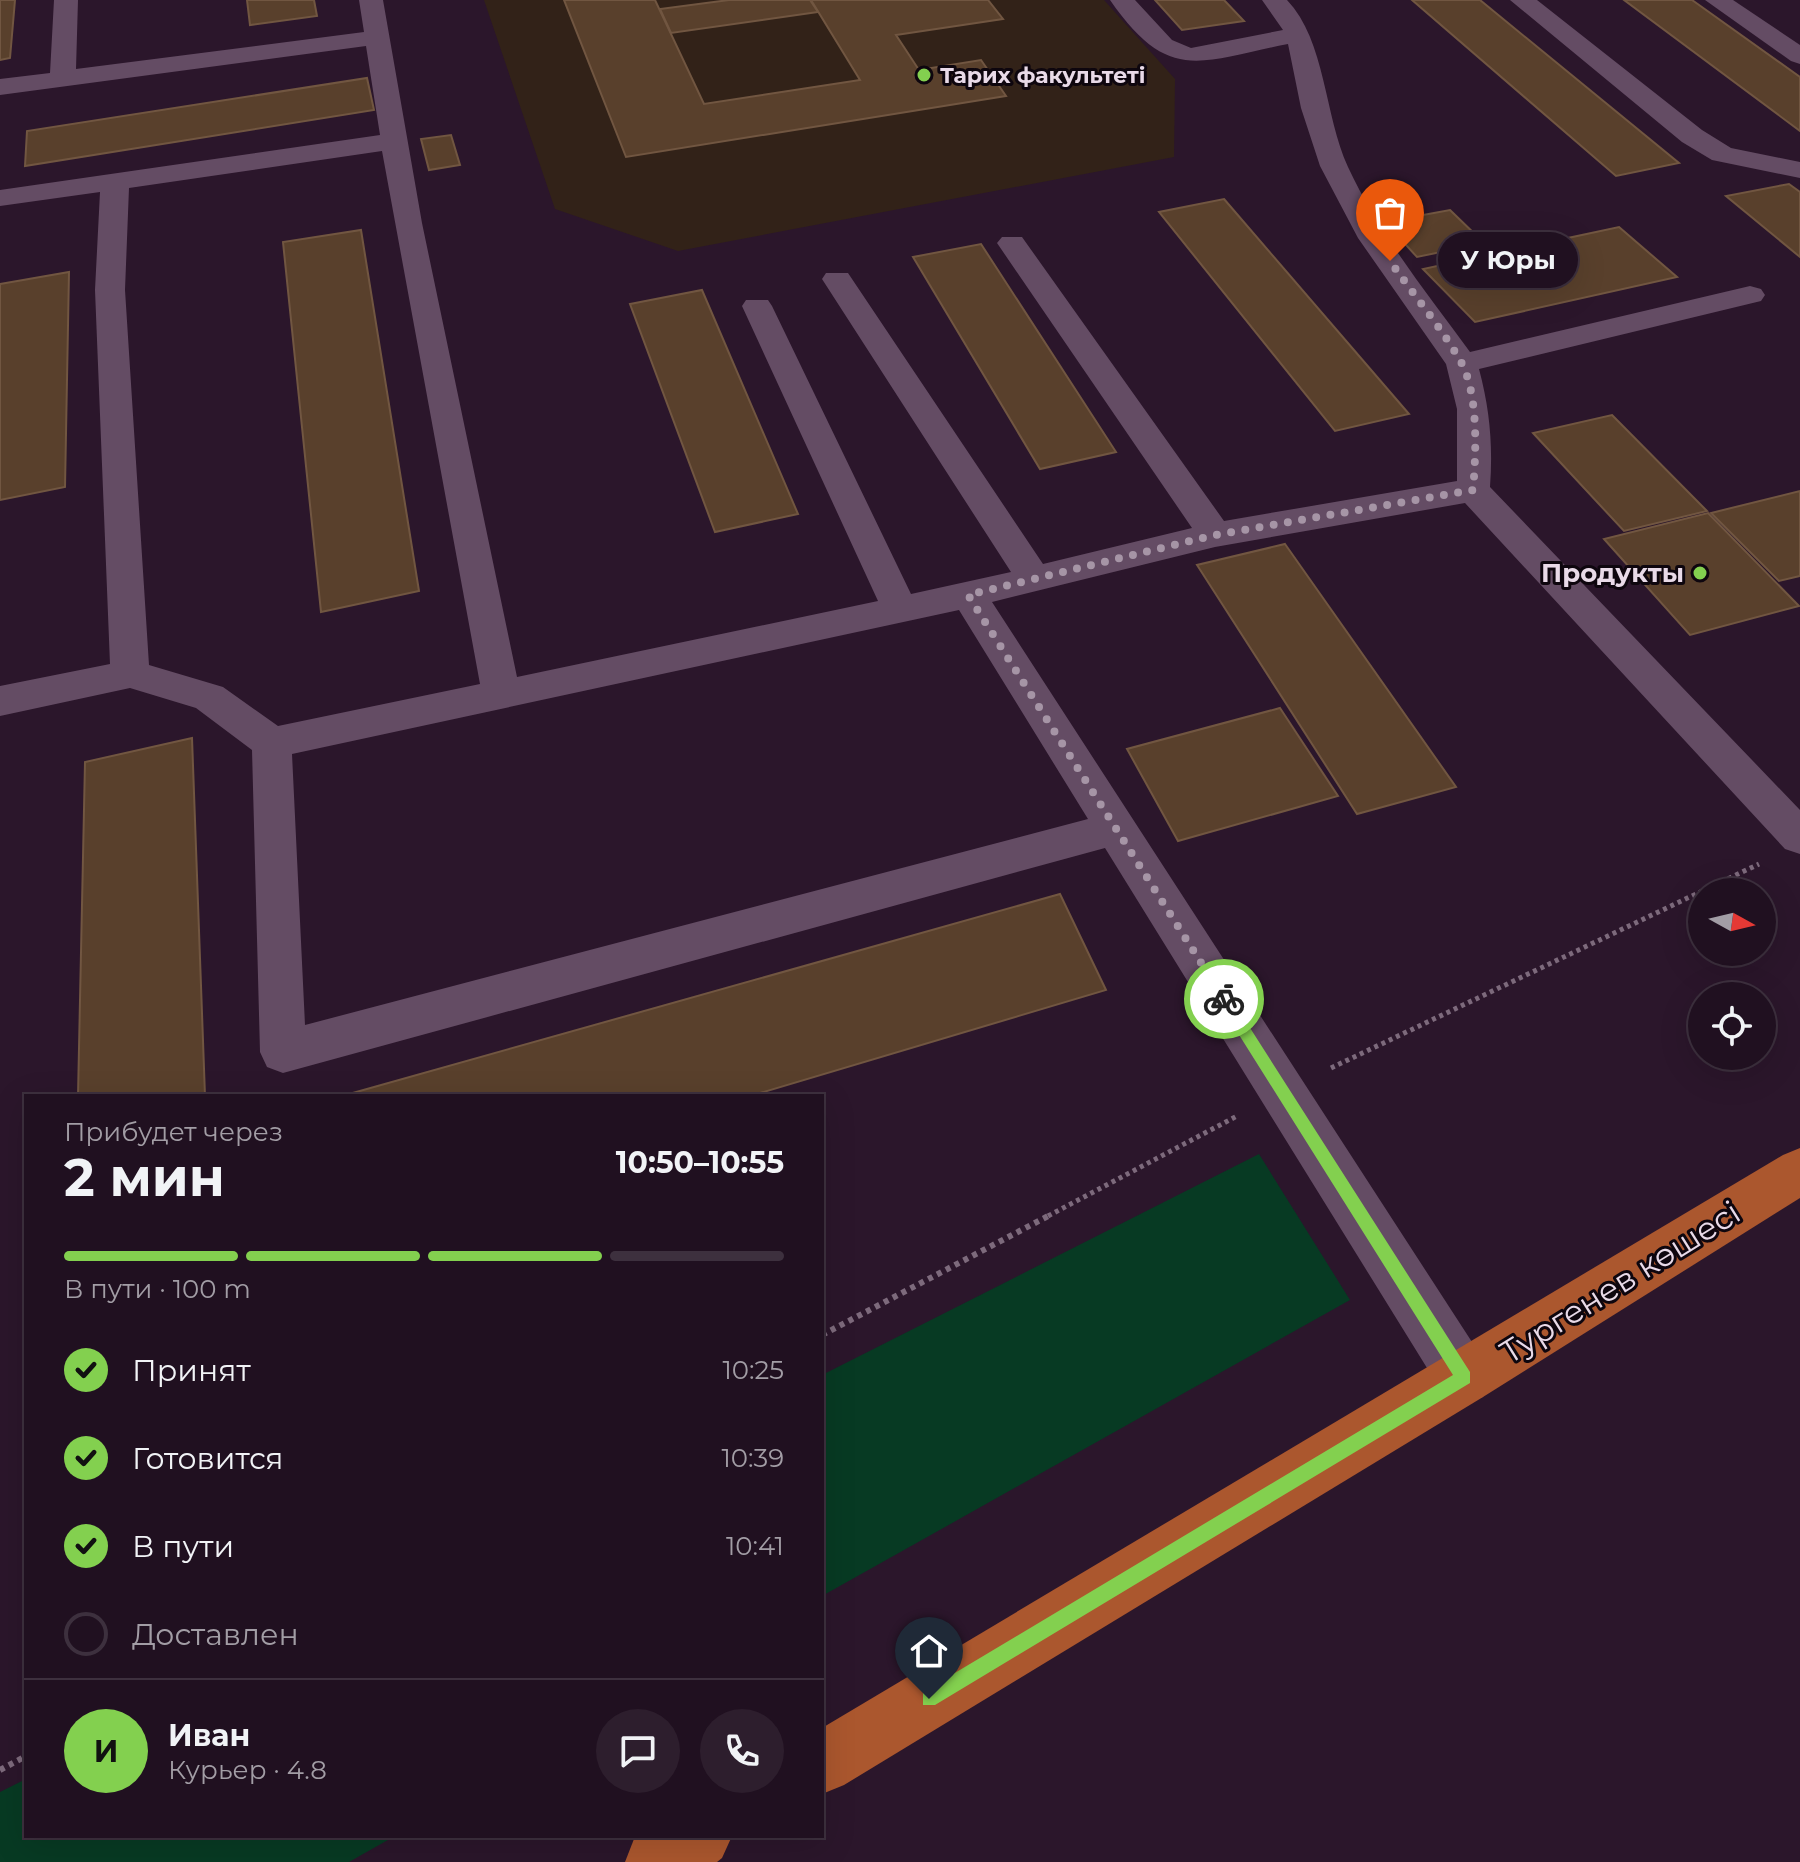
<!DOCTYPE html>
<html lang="ru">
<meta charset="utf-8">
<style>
body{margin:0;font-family:Montserrat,sans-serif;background:#2d1e2d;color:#f1f3f6;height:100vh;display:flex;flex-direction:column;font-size:30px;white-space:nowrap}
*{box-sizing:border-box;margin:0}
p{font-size:26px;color:#a29da5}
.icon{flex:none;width:44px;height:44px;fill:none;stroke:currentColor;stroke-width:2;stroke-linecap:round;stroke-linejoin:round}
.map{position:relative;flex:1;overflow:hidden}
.side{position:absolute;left:24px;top:1094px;width:800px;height:744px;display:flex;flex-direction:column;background:#201020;border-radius:0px;box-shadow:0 8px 32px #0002,0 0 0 2px #3d303e}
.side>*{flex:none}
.needle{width:52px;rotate:98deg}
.controls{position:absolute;left:1688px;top:878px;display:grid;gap:16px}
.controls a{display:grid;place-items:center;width:88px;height:88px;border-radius:50%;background:#201020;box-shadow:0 8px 32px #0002,0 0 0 2px #3d303e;font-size:40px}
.pin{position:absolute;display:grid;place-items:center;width:68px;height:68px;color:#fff;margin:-82px -34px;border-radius:50% 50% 50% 0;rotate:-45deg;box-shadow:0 0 8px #0007}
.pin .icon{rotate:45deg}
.courier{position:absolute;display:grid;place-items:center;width:80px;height:80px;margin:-40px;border:6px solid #83d04f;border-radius:50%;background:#fff;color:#222;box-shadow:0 2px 10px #0007}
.bubble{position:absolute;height:56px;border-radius:28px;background:#201020;box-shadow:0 8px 32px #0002,0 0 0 2px #3d303e;font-size:26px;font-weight:700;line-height:56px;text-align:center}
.overview em{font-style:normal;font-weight:700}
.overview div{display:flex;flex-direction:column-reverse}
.overview{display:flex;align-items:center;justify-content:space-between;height:136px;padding:0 40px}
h1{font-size:52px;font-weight:700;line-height:60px}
.bar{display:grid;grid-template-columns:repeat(4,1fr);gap:12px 8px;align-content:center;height:96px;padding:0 40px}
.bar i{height:10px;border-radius:6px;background:#3d303e}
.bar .selected{background:#83d04f}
.bar p{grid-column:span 4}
.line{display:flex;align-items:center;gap:20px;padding:0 40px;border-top:2px solid #3d303e}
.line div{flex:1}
.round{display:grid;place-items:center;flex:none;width:84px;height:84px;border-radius:42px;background:#2d1e2d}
ol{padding:0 40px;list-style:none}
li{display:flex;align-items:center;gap:24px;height:88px}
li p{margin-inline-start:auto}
li .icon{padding:8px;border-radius:50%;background:#83d04f;color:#111;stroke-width:4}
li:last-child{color:#a29da5}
li i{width:44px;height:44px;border:4px solid #3d303e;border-radius:50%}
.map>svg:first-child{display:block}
.education{fill:#322218}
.green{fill:#073a23}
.building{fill:#59402c;stroke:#715641;stroke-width:2}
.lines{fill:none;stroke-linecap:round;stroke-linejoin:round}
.path-far1{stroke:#7d6a7c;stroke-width:5;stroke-dasharray:4 4;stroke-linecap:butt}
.path{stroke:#7d6a7c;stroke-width:6;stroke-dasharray:5 5;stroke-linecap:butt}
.minor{fill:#644c64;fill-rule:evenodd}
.major{fill:#ab572e;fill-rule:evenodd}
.route{fill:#83d04f}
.done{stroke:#a695a6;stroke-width:8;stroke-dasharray:0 14.4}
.poi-dot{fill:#83d04f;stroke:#0e060e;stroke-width:3}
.labels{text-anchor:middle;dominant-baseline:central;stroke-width:6;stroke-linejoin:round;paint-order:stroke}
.far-poi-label{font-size:22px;font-weight:bold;fill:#e9dae8;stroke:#0e060e;text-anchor:start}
.poi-label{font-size:26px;font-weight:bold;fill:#e9dae8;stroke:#0e060e;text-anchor:end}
.near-street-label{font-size:32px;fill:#e9dae8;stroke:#0e060e}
</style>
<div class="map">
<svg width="1800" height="1862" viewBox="0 0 1800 1862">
<rect width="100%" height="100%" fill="#2b162b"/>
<polygon class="education" points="484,0 1104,0 1175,79 1174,157 678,251 555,209"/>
<g class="green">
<polygon points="1259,1154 1350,1300 822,1596 822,1375"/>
<polygon points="26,1779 26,1836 395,1836 349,1862 0,1862 0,1792"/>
</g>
<g class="building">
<polygon points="0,0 15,0 10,58 0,60"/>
<polygon points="247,0 314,0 317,16 250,25"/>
<polygon points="564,0 655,0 704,104 860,80 811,0 988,0 1003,19 896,35 919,70 981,60 1006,96 626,157"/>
<polygon points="729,0 810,0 818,12 671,33 660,9"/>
<polygon points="1155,0 1224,0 1244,21 1182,30"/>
<polygon points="1412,0 1480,0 1679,163 1616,176"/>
<polygon points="1624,0 1692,0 1800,77 1800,131"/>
<polygon points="367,78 374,110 25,166 27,131"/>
<polygon points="451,135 460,165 429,170 421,139"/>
<polygon points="1789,184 1800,192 1800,257 1726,196"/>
<polygon points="1224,199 1409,414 1335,431 1159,212"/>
<polygon points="1450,210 1484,243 1417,257 1385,222"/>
<polygon points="1619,227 1677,277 1475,322 1423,269"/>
<polygon points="361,230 419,591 321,612 283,242"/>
<polygon points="981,244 1116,452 1040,469 913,257"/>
<polygon points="69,272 65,487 0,500 0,284"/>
<polygon points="702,290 798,514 715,532 630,304"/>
<polygon points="1612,415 1707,511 1624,531 1533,433"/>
<polygon points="1800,491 1800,576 1779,581 1711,513"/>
<polygon points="1708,513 1799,606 1690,635 1604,539"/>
<polygon points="1285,544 1456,787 1357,814 1197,565"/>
<polygon points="1280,708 1338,796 1178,841 1127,749"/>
<polygon points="192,738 205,1096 78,1096 85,762"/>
<polygon points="1060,894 1106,990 750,1096 342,1096"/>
</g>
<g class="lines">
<g class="path-far1">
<polyline points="1331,1068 1759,864"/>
<polyline points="1048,1216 1237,1116"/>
</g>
<g class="path">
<polyline points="822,1335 1052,1214"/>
<polyline points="0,1770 26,1756"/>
</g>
<g class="minor">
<path d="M54 0H78L76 69 364 32 359 0H383L422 223 517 677 878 601 742 306 746 300H768L772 306 911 594 1011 572 822 279 826 273H848L1043 564 1192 528 997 243 1002 237H1022L1224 521 1457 481V409L1446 364 1358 238 1320 166 1301 108 1288 44C1200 61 1169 85 1110 0H1135L1172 40 1191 48 1283 30 1262 0H1287C1326 41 1324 115 1348 167 1379 234 1427 293 1470 352L1750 286 1761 289 1765 295 1761 301 1479 369C1490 410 1493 446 1490 487L1800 810V854L1785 849 1465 503 1215 547 992 602 1483 1359 1491 1378 1483 1397 1464 1405 1445 1397 1105 848 283 1073 267 1067 260 1052 252 750 196 708 130 688 0 716V686L110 664 95 290 100 192 0 206V190L380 135 366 46 0 95V79L50 73ZM382 151 480 684 278 726 223 687 149 665 125 290 129 188ZM959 610 1088 819 305 1025 292 754Z"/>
<polygon points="1510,0 1537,0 1702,130 1731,148 1800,162 1800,178 1712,160 1682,142"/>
<polygon points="1705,0 1733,0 1800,45 1800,64 1791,61"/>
</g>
<g class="major">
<polygon points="1800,1148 1800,1198 1483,1397 844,1785 822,1794 822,1728 1783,1155"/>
<polygon points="640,1836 732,1836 722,1858 717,1862 625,1862 634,1839"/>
</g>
</g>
<polygon class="route" points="1224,993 1229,995 1470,1372 1470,1383 935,1705 923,1705 923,1692 1453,1375 1219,1003 1219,995"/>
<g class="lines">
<path class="done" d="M1224 999 968 595 1215 535 1473 490C1476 454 1479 395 1461 362 1441 327 1413 294 1390 261"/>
</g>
<g class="poi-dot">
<circle cx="924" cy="75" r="8"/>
<circle cx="1700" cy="573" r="8"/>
</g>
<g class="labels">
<g class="far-poi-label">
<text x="940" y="75">Тарих факультеті</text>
</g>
<g class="poi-label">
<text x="1684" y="573">Продукты</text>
</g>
<g class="near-street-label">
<text transform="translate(1620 1282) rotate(-32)">Тургенев көшесі</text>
</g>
</g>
</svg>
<div class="controls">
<a><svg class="needle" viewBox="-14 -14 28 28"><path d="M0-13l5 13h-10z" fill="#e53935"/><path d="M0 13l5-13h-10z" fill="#a29da5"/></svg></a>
<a><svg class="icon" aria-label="locate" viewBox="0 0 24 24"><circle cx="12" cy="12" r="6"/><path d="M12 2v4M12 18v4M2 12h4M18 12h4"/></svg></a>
</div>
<div class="pin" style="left:1390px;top:261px;background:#ea580c"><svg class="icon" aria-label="bag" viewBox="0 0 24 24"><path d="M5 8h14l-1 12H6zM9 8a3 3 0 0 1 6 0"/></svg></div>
<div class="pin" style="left:929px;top:1699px;background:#1f2937"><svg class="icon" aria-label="home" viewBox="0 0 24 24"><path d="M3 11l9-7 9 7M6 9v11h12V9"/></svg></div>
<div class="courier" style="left:1224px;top:999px"><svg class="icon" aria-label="bike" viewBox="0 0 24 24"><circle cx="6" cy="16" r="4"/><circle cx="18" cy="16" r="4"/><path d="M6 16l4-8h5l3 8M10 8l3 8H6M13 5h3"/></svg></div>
<div class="bubble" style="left:1438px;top:232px;width:140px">У Юры</div>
<section class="side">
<div class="overview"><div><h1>2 мин</h1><p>Прибудет через</p></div><em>10:50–10:55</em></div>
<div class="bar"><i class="selected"></i><i class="selected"></i><i class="selected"></i><i></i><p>В пути · 100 m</p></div>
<ol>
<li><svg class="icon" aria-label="check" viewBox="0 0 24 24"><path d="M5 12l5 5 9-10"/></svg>Принят<p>10:25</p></li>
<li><svg class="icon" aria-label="check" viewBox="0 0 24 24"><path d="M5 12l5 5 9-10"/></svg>Готовится<p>10:39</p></li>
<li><svg class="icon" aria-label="check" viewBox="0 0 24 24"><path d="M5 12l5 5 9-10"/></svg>В пути<p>10:41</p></li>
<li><i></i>Доставлен</li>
</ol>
<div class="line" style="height:144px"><b class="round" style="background:#83d04f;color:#111">И</b><div><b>Иван</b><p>Курьер · 4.8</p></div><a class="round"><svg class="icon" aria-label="chat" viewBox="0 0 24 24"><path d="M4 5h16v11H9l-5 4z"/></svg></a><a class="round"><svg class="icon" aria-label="phone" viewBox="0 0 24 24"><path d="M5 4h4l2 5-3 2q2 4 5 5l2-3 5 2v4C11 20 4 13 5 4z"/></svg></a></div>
</section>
</div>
